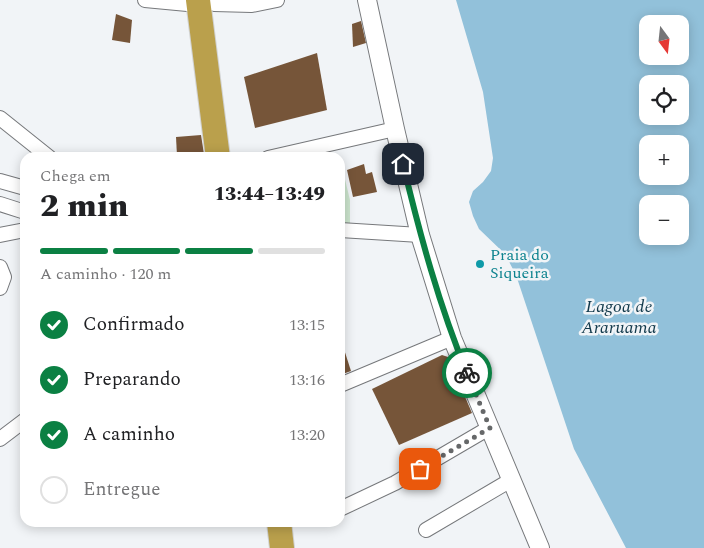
<!DOCTYPE html>
<html lang="pt">
<meta charset="utf-8">
<style>
body{margin:0;font-family:Spectral,serif;background:#f2f2f2;color:#202124;height:100vh;display:flex;flex-direction:column;font-size:19px;white-space:nowrap}
*{box-sizing:border-box;margin:0}
p{font-size:16px;color:#757577}
.icon{flex:none;width:28px;height:28px;fill:none;stroke:currentColor;stroke-width:2;stroke-linecap:round;stroke-linejoin:round}
.map{position:relative;flex:1;overflow:hidden}
.drawer{position:absolute;left:20px;top:152px;width:325px;height:375px;display:flex;flex-direction:column;background:#fff;border-radius:15px;box-shadow:0 2px 12px #0003}
.drawer>*{flex:none}
.needle{width:32px;rotate:165deg}
.tools{position:absolute;left:639px;top:15px;display:grid;gap:10px}
.tools a{display:grid;place-items:center;width:50px;height:50px;border-radius:10px;background:#fff;box-shadow:0 2px 12px #0003;font-size:25px}
.pin{position:absolute;display:grid;place-items:center;width:42px;height:42px;color:#fff;margin:-21px;border-radius:10px;box-shadow:0 2px 8px #0006}
.courier{position:absolute;display:grid;place-items:center;width:50px;height:50px;margin:-25px;border:4px solid #0b8043;border-radius:50%;background:#fff;color:#222;box-shadow:0 1px 6px #0007}
.headline em{font-style:normal;font-weight:800}
.headline div{display:flex;flex-direction:column-reverse}
.headline{display:flex;align-items:center;justify-content:space-between;height:85px;padding:0 20px}
h1{font-size:32px;font-weight:800;line-height:38px}
.bar{display:grid;grid-template-columns:repeat(4,1fr);gap:8px 5px;align-content:center;height:60px;padding:0 20px}
.bar i{height:6px;border-radius:4px;background:#e0e0e0}
.bar .on{background:#0b8043}
.bar p{grid-column:span 4}
ol{padding:0 20px;list-style:none}
li{display:flex;align-items:center;gap:15px;height:55px}
li p{margin-inline-start:auto}
li .icon{padding:5px;border-radius:50%;background:#0b8043;color:#fff;stroke-width:4}
li:last-child{color:#757577}
li i{width:28px;height:28px;border:2px solid #e0e0e0;border-radius:50%}
.map>svg:first-child{display:block}
.green{fill:#cce5ce}
.water{fill:#92c1da;fill-rule:evenodd}
.building{fill:#765539}
.lines{fill:none;stroke-linecap:round;stroke-linejoin:round}
.minor-casing{stroke:#76787b;stroke-width:16}
.tertiary-casing{stroke:#76787b;stroke-width:20}
.trunk-casing{stroke:#d1d2d2;stroke-width:26}
.minor{stroke:#fff;stroke-width:14}
.tertiary{stroke:#fff;stroke-width:18}
.trunk{stroke:#baa04c;stroke-width:24}
.done{stroke:#666869;stroke-width:5;stroke-dasharray:0 9}
.route{stroke:#0b8043;stroke-width:6}
.culture-dot{fill:#0f9aa8;stroke:#f1f4f7;stroke-width:2}
.labels{text-anchor:middle;dominant-baseline:central;stroke-width:5;stroke-linejoin:round;paint-order:stroke}
.culture-label{font-size:16px;fill:#0d838f;stroke:#f1f4f7;text-anchor:start}
.water-label{font-size:18px;font-style:italic;fill:#11394b;stroke:#f1f4f7}
</style>
<div class="map">
<svg width="704" height="548" viewBox="0 0 704 548">
<rect width="100%" height="100%" fill="#f1f4f7"/>
<polygon class="green" points="340,159 350,200 350,228 340,228"/>
<path class="water" d="M456 0H704V548H626L574 449 516 275 505 254 479 229 473 216 469 202 473 191 483 182 491 171 493 158 483 92ZM648 24H680V56H648ZM648 84H680V116H648ZM648 144H680V176H648ZM648 204H680V236H648Z"/>
<g class="building">
<polygon points="116,14 132,20 130,43 112,40"/>
<polygon points="361,21 366,43 353,47 352,24"/>
<polygon points="317,53 327,110 255,128 244,77"/>
<polygon points="201,135 204,154 177,156 176,137"/>
<polygon points="364,164 366,174 372,172 377,192 353,197 347,170"/>
<polygon points="342,343 351,371 340,375 340,344"/>
<polygon points="442,355 448,357 472,413 399,445 372,389"/>
</g>
<g class="lines">
<defs>
<g id="minor">
<polyline points="145,0 198,5"/>
<polyline points="214,4 252,5 277,0"/>
<polyline points="0,118 50,158"/>
<polyline points="268,158 395,129"/>
<polyline points="0,181 25,188"/>
<polyline points="0,204 25,212"/>
<polyline points="340,230 420,235"/>
<polyline points="0,235 25,230"/>
<polyline points="0,267 4,277 0,288"/>
<polyline points="340,385 452,338"/>
<polyline points="0,439 25,420"/>
<polyline points="340,509 395,483 489,428"/>
<polyline points="426,530 511,480"/>
</g>
<polyline id="tertiary" points="367,0 395,129 420,235 452,338 540,548"/>
<g id="trunk">
<polyline points="198,0 218,158"/>
<polyline points="279,522 282,548"/>
</g>
</defs>
<use href="#minor" class="minor-casing"/>
<use href="#tertiary" class="tertiary-casing"/>
<use href="#trunk" class="trunk-casing"/>
<use href="#minor" class="minor"/>
<use href="#tertiary" class="tertiary"/>
<use href="#trunk" class="trunk"/>
</g>
<g class="lines">
<polyline class="done" points="420,469 490,428 467,373"/>
<path class="route" d="M403 164C420 235 439 305 467 373"/>
</g>
<circle class="culture-dot" cx="480" cy="264" r="5"/>
<g class="labels">
<g class="culture-label">
<text x="490" y="255">Praia do<tspan x="490" dy="18">Siqueira</tspan></text>
</g>
<g class="water-label">
<text x="619" y="306">Lagoa de<tspan x="619" dy="21">Araruama</tspan></text>
</g>
</g>
</svg>
<div class="tools">
<a><svg class="needle" viewBox="-14 -14 28 28"><path d="M0-13l5 13h-10z" fill="#e53935"/><path d="M0 13l5-13h-10z" fill="#757577"/></svg></a>
<a><svg class="icon" aria-label="locate" viewBox="0 0 24 24"><circle cx="12" cy="12" r="6"/><path d="M12 2v4M12 18v4M2 12h4M18 12h4"/></svg></a>
<a>+</a>
<a>−</a>
</div>
<div class="pin" style="left:420px;top:469px;background:#ea580c"><svg class="icon" aria-label="bag" viewBox="0 0 24 24"><path d="M5 8h14l-1 12H6zM9 8a3 3 0 0 1 6 0"/></svg></div>
<div class="pin" style="left:403px;top:164px;background:#1f2937"><svg class="icon" aria-label="home" viewBox="0 0 24 24"><path d="M3 11l9-7 9 7M6 9v11h12V9"/></svg></div>
<div class="courier" style="left:467px;top:373px"><svg class="icon" aria-label="bike" viewBox="0 0 24 24"><circle cx="6" cy="16" r="4"/><circle cx="18" cy="16" r="4"/><path d="M6 16l4-8h5l3 8M10 8l3 8H6M13 5h3"/></svg></div>
<section class="drawer">
<div class="headline"><div><h1>2 min</h1><p>Chega em</p></div><em>13:44–13:49</em></div>
<div class="bar"><i class="on"></i><i class="on"></i><i class="on"></i><i></i><p>A caminho · 120 m</p></div>
<ol>
<li><svg class="icon" aria-label="check" viewBox="0 0 24 24"><path d="M5 12l5 5 9-10"/></svg>Confirmado<p>13:15</p></li>
<li><svg class="icon" aria-label="check" viewBox="0 0 24 24"><path d="M5 12l5 5 9-10"/></svg>Preparando<p>13:16</p></li>
<li><svg class="icon" aria-label="check" viewBox="0 0 24 24"><path d="M5 12l5 5 9-10"/></svg>A caminho<p>13:20</p></li>
<li><i></i>Entregue</li>
</ol>
</section>
</div>
